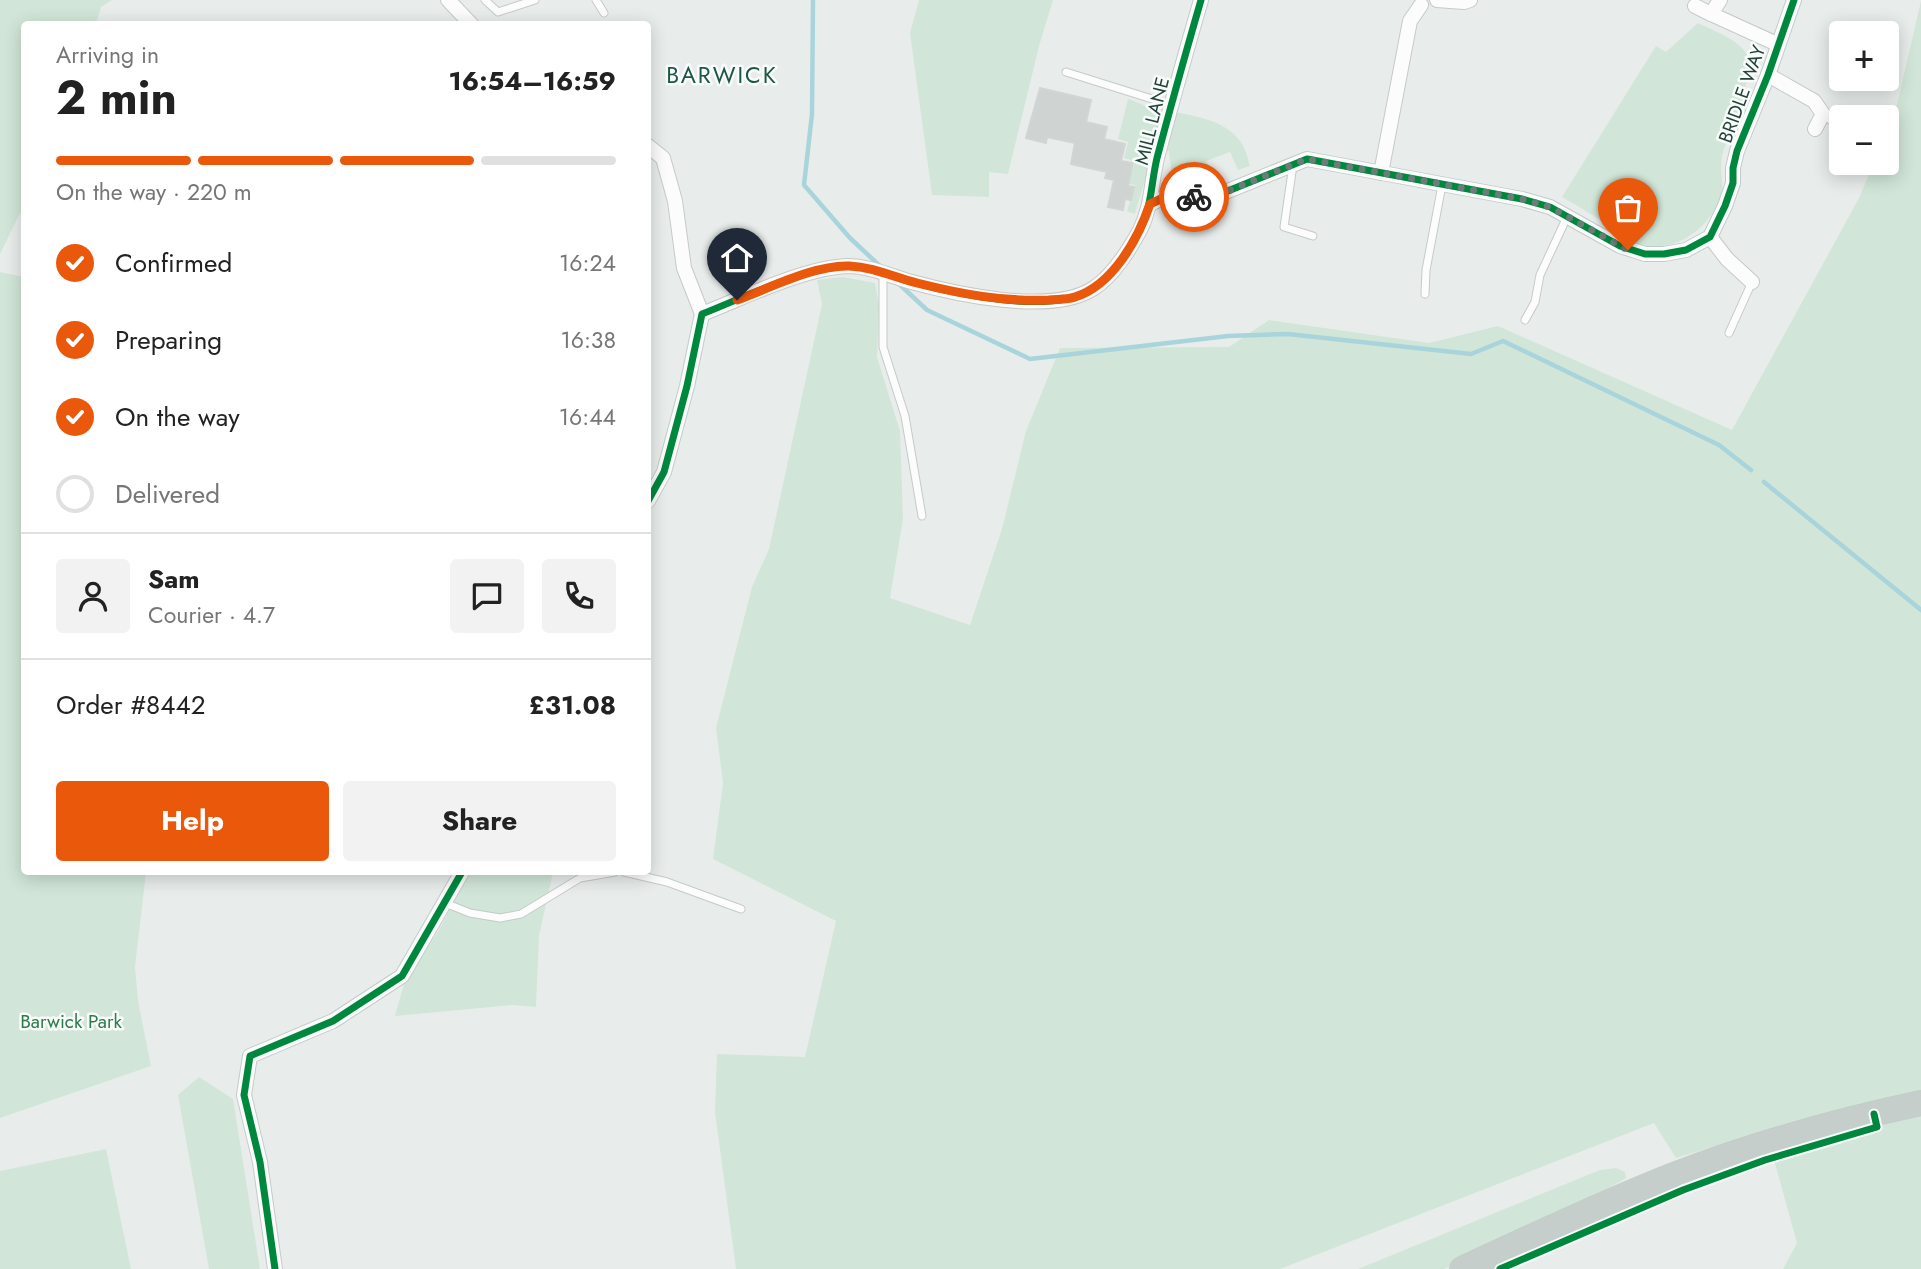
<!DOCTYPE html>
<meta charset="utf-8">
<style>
body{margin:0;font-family:Jost,sans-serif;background:#f2f2f2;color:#222;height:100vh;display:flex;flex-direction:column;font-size:26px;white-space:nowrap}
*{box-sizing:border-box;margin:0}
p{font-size:23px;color:#767676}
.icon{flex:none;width:38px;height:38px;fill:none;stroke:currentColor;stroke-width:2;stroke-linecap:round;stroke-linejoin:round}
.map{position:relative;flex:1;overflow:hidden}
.panel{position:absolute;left:21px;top:21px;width:630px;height:854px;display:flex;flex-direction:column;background:#fff;border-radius:7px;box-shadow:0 4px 18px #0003}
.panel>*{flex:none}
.buttons{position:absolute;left:1829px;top:21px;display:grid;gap:14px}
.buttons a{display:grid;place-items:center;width:70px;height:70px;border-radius:7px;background:#fff;box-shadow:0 4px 18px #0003;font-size:35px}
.pin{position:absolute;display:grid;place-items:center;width:60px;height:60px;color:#fff;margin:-72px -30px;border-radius:50% 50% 50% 0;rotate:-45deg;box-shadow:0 0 7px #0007}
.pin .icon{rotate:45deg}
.courier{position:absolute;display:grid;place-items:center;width:70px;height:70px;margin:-35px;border:5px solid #ea580c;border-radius:50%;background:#fff;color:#222;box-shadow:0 2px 9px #0007}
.summary em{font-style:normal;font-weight:700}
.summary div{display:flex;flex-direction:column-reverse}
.summary{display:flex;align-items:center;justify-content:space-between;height:119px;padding:0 35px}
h1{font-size:46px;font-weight:700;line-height:52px}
.bar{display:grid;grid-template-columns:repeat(4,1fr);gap:10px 7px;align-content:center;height:84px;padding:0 35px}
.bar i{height:9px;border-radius:5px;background:#e0e0e0}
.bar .current{background:#ea580c}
.bar p{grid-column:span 4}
.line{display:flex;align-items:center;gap:18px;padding:0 35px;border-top:2px solid #e0e0e0}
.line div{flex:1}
.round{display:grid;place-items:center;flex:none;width:74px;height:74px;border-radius:7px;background:#f2f2f2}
ol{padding:0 35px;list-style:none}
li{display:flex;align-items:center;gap:21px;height:77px}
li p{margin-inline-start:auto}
li .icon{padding:7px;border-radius:50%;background:#ea580c;color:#fff;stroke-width:4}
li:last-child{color:#767676}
li i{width:38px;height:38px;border:4px solid #e0e0e0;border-radius:50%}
.primary-button{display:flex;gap:14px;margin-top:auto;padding:14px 35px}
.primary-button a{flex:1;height:80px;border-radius:7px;background:#ea580c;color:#fff;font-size:28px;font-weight:700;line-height:80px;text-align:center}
.primary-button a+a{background:#f2f2f2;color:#222}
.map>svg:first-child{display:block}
.green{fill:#d1e6d8}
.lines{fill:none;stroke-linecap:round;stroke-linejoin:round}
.stream{stroke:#a9d4db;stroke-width:4.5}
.building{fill:#cfd4d2;stroke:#d1d6d4;stroke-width:2}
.service-casing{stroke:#c5cac8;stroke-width:9}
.minor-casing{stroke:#c5cac8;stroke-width:16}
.trunk-casing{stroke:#c3ccc9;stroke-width:26}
.service{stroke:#fcfcfc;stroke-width:7}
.minor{stroke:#fcfcfc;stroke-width:14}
.trunk{stroke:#c6cecc;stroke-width:24}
.cycleway-casing{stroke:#f7fbf9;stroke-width:11}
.cycleway{stroke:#00873e;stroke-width:7}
.done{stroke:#697e78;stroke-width:7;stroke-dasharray:0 12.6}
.route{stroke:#ea580c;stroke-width:9}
.labels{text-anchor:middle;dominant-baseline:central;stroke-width:5;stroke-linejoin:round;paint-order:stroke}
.street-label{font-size:19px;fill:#24423a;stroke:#f7fbf9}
.park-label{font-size:19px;fill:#2d7a4b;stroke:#f7fbf9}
.quarter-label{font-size:23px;letter-spacing:2px;fill:#1f5548;stroke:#f7fbf9}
</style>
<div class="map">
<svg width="1921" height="1269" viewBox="0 0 1921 1269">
<rect width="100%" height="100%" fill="#e8edeb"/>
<g class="green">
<polygon points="0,0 112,0 101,7 96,24 24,24 24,205 0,254"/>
<polygon points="919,0 1053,0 1039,46 1008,174 989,172 989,197 932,195 910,33"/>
<polygon points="1921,1 1921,1269 1783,1269 1797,1243 1766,1131 1676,1158 1654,1123 1280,1269 736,1269 715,1112 717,1054 805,1057 836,921 713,859 723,783 716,728 752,587 769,549 822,304 817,280 843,277 875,283 879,306 877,357 900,431 903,519 890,598 970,625 1002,529 1026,431 1060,348 1229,347 1269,320 1429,343 1498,326 1732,430 1859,198 1874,163 1886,163 1887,131 1897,105"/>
<path d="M1698 23C1716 32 1751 43 1751 68 1751 76 1745 86 1742 94L1747 97C1739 116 1727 137 1722 156 1719 171 1725 185 1720 199 1704 237 1663 259 1624 239 1617 235 1610 228 1603 222 1590 213 1576 205 1562 197L1656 46 1666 52Z"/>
<path d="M1128 99C1139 103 1155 108 1159 121 1162 130 1139 199 1135 214L1127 211 1135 185 1129 184 1135 161 1124 158 1128 142 1118 139Z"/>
<path d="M1175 112C1199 117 1228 121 1242 144 1246 150 1248 159 1250 166L1238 170 1230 152 1206 161 1214 182C1198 187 1186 185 1172 176L1169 151 1164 149Z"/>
<polygon points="0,272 24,277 24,872 146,872 135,967 138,1001 151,1066 0,1118"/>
<polygon points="470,872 553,872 539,936 536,1007 513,1005 395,1016 404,984 439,930"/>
<polygon points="199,1077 233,1099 260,1269 209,1269 178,1095"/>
<polygon points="106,1149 131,1269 0,1269 0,1171"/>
<polygon points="1616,1168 1625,1172 1626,1178 1567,1213 1444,1269 1358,1269 1600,1170"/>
</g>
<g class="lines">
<g class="stream">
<polyline points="813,0 812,114 804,185 850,238 881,267"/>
<polyline points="898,283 927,310 1030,359 1228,336 1288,334 1471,354 1503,341 1719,445 1751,470"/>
<polyline points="1764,482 1921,610"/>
</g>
</g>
<polygon class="building" points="1040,88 1091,100 1086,122 1107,127 1104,139 1125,144 1121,161 1133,163 1128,186 1134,187 1131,200 1125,199 1123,210 1108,207 1114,180 1105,178 1107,172 1071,164 1075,143 1047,137 1046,143 1026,138"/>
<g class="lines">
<defs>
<g id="service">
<polyline points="485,0 498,12 535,0"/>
<polyline points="596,0 604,13"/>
<polyline points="1066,72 1171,105"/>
<polyline points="1823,114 1841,129"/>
<polyline points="1293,165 1284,227 1313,236"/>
<polyline points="883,273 883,347 905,416 922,516"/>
<polyline points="1425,294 1426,270 1442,185"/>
<polyline points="1525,320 1535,302 1540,275 1567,217"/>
<polyline points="1729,333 1752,282"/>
<polyline points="624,872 667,882 741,909"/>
<polyline points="445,903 470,913 500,918 521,914 580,878 615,872"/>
</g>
<g id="minor">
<polyline points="448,0 471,24"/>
<polyline points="1437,0 1464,2 1470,0"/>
<polyline points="1720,0 1711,14 1777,44"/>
<polyline points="1695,6 1711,14"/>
<polyline points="1768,75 1814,101 1823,114 1815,129"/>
<polyline points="648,146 663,158 675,201 684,268 702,314"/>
<polyline points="1381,173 1410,21 1421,5"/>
<polyline points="1150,204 1163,198 1176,196 1213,197 1307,159 1522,199 1550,207 1620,246 1645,254 1664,254 1686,250 1710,237 1725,206 1733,183 1733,168 1737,151 1768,75 1794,0"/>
<polyline points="1710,237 1727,259 1752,282"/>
<path d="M702 314C743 298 803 268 847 266 869 266 888 275 908 281 955 294 1052 316 1094 288 1114 275 1129 250 1140 230 1152 206 1151 183 1157 158 1171 105 1186 52 1201 0"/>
<polyline points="648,501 664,472 687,386 702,314"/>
<polyline points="275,1269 260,1162 244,1095 250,1056 333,1021 402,976 462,872"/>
</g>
<path id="trunk" d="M1462 1269C1531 1237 1600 1204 1671 1176 1752 1145 1836 1121 1921 1103"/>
</defs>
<use href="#service" class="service-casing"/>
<use href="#minor" class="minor-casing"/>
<use href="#trunk" class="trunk-casing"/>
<use href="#service" class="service"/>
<use href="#minor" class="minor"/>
<use href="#trunk" class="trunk"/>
<defs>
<g id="cycleway">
<polyline points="1150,204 1163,198 1176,196 1213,197 1307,159 1522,199 1550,207 1620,246 1645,254 1664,254 1686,250 1710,237 1725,206 1733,183 1733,168 1737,151 1768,75 1794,0"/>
<path d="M648 501 664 472 687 386 702 314C743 298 803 268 847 266 869 266 888 275 908 281 955 294 1052 316 1094 288 1114 275 1129 250 1140 230 1152 206 1151 183 1157 158 1171 105 1186 52 1201 0"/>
<polyline points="275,1269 260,1162 244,1095 250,1056 333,1021 402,976 462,872"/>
<polyline points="1500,1269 1683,1190 1765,1160 1877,1127 1874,1114"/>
</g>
</defs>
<use href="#cycleway" class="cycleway-casing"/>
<use href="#cycleway" class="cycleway"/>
</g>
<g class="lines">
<polyline class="done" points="1194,197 1213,197 1307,159 1522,199 1550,207 1628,250"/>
<path class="route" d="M737 300C770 288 814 265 849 266 873 267 894 277 917 283 961 294 1003 302 1049 300 1057 299 1067 300 1075 297 1113 285 1138 239 1150 204L1163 198 1194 197"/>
</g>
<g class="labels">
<g class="street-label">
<text transform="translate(1742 94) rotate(-70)">BRIDLE WAY</text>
<text transform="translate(1152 121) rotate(-76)">MILL LANE</text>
</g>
<g class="park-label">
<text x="71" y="1021">Barwick Park</text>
</g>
<g class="quarter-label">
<text x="722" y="75">BARWICK</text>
</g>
</g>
</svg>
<div class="buttons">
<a>+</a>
<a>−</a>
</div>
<div class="pin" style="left:1628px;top:250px;background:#ea580c"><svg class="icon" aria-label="bag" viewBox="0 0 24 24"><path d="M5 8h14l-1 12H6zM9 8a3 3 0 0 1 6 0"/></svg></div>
<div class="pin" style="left:737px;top:300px;background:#1f2937"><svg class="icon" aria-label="home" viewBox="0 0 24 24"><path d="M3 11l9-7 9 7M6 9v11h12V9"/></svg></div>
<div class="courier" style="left:1194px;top:197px"><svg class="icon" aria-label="bike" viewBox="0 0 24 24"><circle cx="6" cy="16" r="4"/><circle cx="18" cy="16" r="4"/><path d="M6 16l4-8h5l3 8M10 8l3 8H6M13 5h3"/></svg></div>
<section class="panel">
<div class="summary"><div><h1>2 min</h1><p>Arriving in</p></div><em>16:54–16:59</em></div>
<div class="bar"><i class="current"></i><i class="current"></i><i class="current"></i><i></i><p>On the way · 220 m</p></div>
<ol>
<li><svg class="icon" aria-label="check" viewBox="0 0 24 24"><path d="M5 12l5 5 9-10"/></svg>Confirmed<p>16:24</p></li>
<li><svg class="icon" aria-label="check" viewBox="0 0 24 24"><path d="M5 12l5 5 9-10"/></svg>Preparing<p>16:38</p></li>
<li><svg class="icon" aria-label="check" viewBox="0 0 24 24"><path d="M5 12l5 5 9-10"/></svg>On the way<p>16:44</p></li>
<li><i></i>Delivered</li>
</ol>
<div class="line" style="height:126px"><a class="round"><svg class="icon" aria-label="person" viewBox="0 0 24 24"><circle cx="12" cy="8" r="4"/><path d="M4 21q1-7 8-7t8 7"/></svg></a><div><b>Sam</b><p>Courier · 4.7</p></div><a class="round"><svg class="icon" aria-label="chat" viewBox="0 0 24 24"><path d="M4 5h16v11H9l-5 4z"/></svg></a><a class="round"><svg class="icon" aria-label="phone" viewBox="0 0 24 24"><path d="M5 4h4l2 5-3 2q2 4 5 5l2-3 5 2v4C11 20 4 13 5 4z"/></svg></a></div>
<div class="line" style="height:91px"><div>Order #8442</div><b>£31.08</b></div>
<div class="primary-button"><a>Help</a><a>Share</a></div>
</section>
</div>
